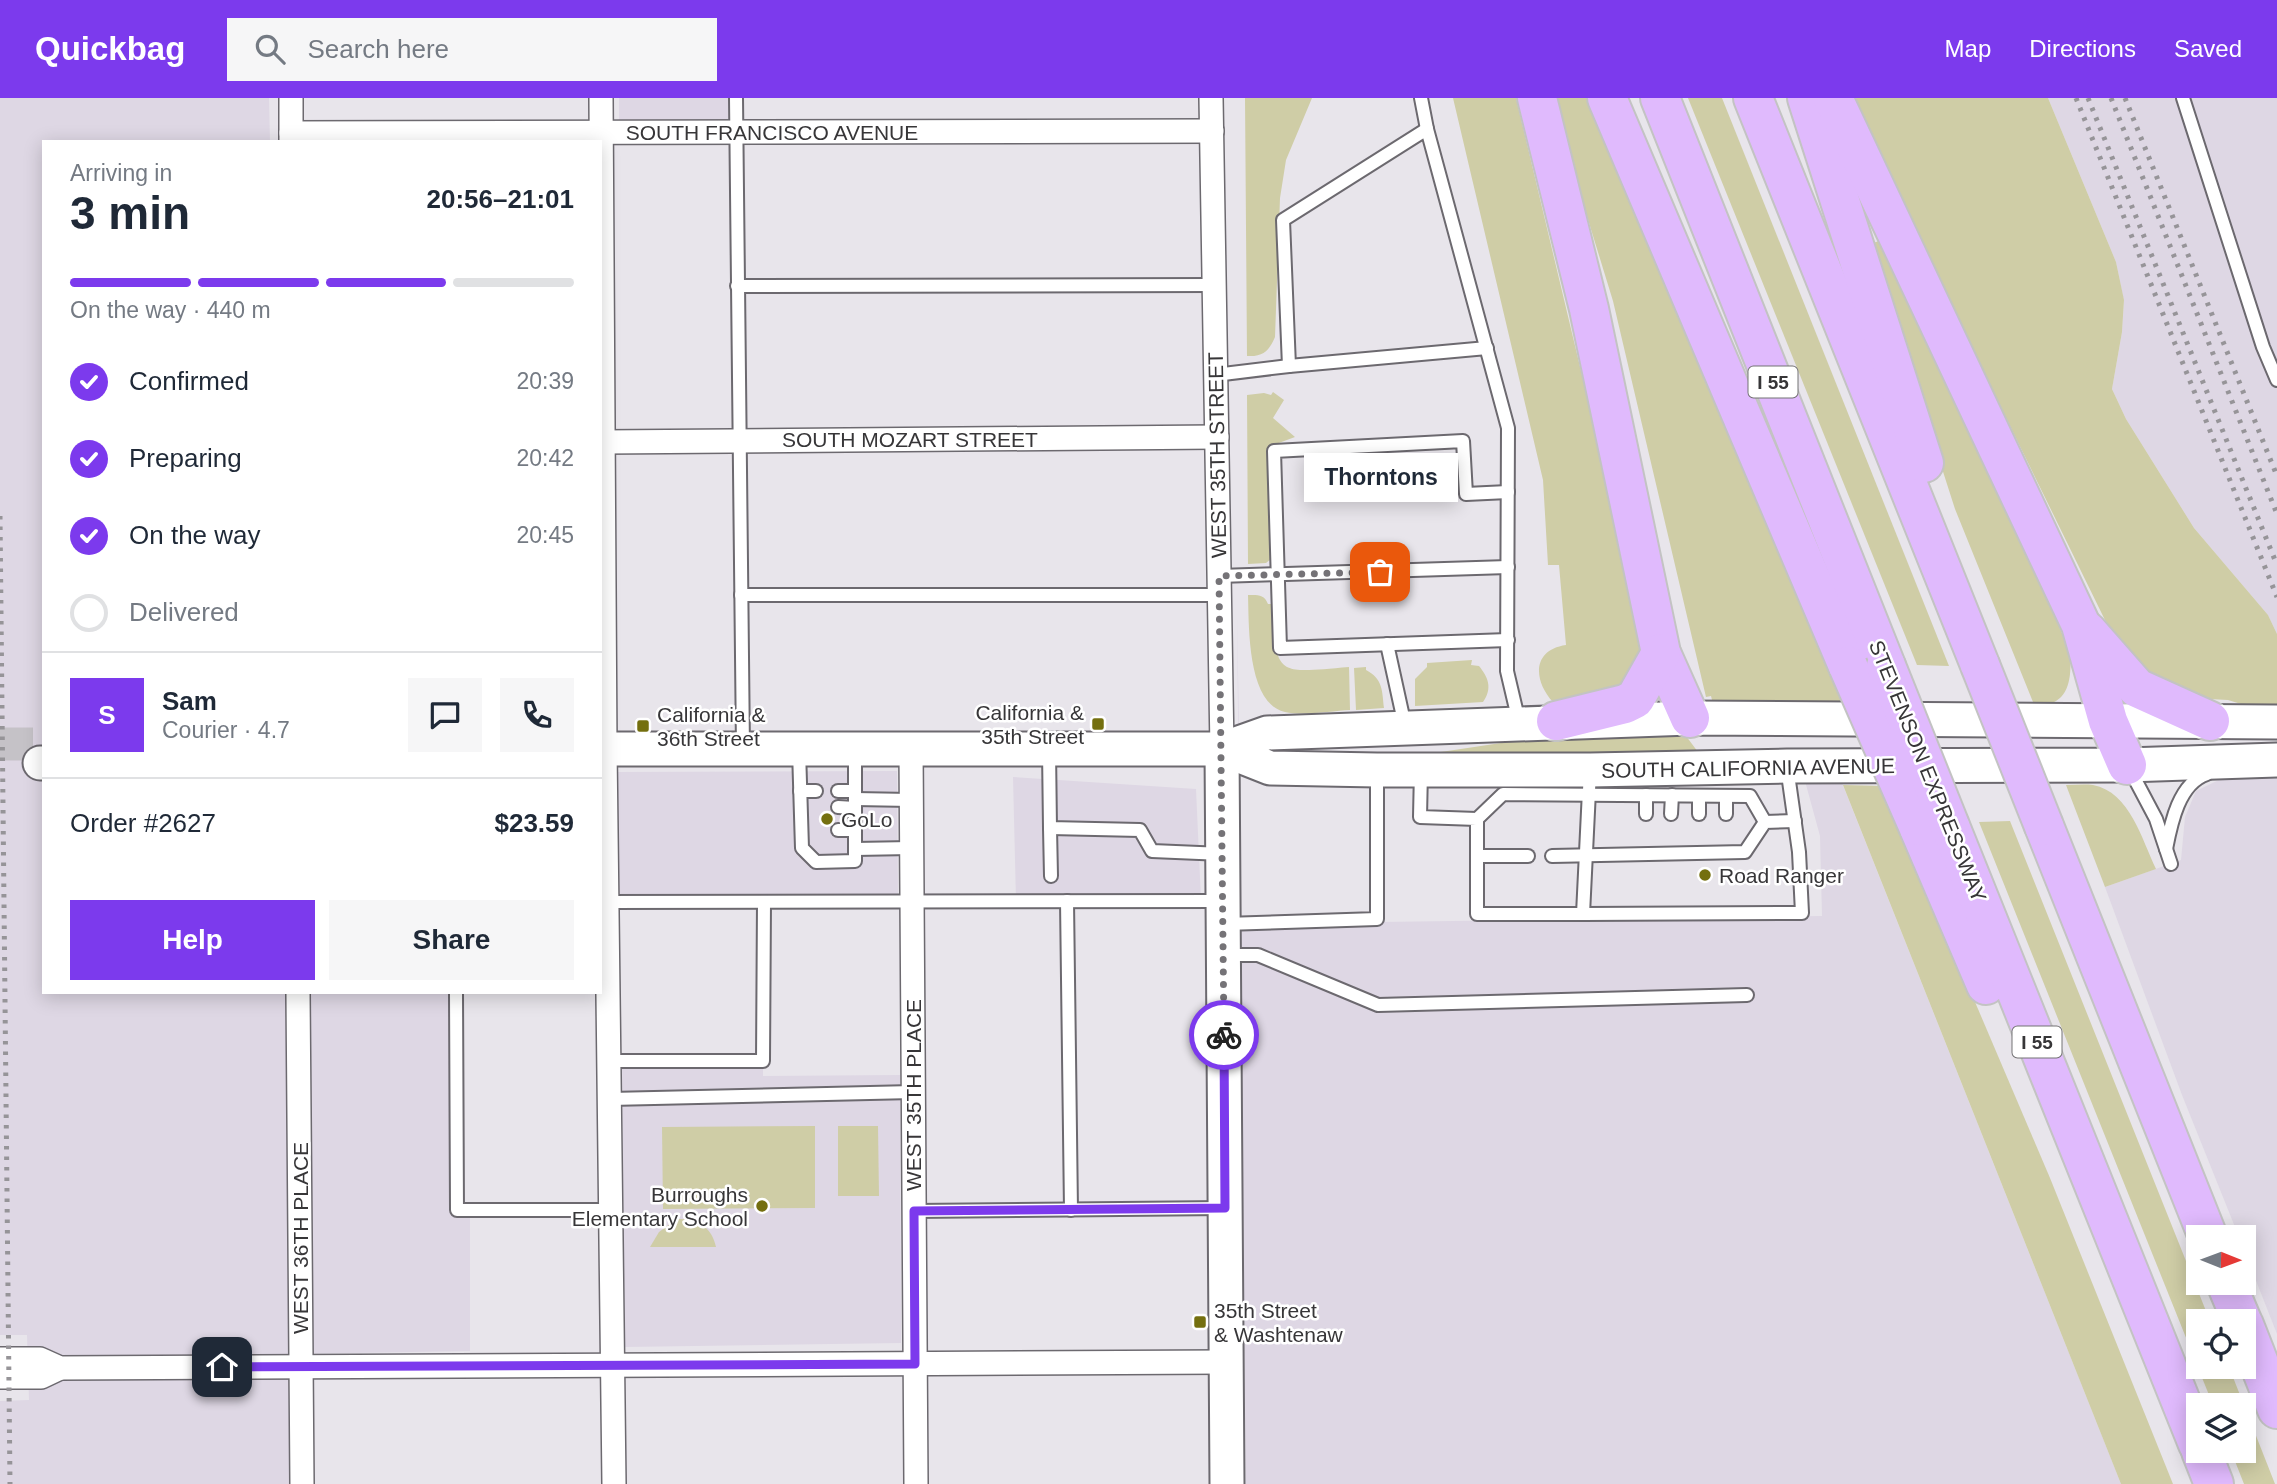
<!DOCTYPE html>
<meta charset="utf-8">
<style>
body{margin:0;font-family:Arial,sans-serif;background:#f6f6f7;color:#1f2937;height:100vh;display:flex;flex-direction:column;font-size:26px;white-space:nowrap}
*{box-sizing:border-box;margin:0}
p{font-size:23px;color:#747a83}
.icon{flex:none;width:38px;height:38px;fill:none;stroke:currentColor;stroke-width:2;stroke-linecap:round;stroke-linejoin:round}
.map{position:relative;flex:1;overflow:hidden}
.drawer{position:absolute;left:42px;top:42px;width:560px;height:854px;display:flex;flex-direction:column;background:#fff;border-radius:0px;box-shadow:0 4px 18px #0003}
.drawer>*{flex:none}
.needle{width:46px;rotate:91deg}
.buttons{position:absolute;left:2186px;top:1127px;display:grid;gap:14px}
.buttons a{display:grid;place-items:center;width:70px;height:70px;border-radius:0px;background:#fff;box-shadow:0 4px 18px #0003;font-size:35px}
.pin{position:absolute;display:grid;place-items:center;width:60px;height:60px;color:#fff;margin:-30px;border-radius:14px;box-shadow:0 4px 10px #0006}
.courier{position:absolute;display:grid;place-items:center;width:70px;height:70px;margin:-35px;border:5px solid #7c3aed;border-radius:50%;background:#fff;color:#222;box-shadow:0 2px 9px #0007}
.bubble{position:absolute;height:49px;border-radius:0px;background:#fff;box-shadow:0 4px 18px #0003;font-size:23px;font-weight:600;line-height:49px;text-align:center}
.headline em{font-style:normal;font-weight:600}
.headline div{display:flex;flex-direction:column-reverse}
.headline{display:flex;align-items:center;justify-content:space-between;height:119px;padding:0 28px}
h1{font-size:46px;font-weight:600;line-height:52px}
.bar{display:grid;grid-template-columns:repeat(4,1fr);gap:10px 7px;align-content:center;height:84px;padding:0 28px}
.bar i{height:9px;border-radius:5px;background:#e0e1e3}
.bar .selected{background:#7c3aed}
.bar p{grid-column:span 4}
.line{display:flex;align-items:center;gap:18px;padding:0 28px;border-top:2px solid #e0e1e3}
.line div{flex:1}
.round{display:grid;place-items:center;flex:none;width:74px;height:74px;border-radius:0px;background:#f6f6f7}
ol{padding:0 28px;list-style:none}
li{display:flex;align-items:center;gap:21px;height:77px}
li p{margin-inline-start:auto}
li .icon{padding:7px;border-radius:50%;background:#7c3aed;color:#fff;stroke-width:4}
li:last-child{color:#747a83}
li i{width:38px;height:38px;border:4px solid #e0e1e3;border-radius:50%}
.cta{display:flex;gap:14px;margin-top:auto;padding:14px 28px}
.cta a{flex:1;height:80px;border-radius:0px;background:#7c3aed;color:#fff;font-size:28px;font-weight:600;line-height:80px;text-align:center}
.cta a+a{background:#f6f6f7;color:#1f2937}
header{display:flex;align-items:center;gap:42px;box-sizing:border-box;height:98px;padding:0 35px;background:#7c3aed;color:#fff}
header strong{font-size:33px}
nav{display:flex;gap:38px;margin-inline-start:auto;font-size:24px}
.search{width:490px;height:63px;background:#f6f6f7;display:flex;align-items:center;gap:18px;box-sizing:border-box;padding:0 24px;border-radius:0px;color:#747a83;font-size:26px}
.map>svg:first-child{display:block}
.built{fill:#ded7e4}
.green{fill:#cfcda6}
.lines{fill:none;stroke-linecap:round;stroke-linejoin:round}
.secondary-tunnel{stroke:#c5c2c7;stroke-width:33;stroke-dasharray:33 17;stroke-linecap:butt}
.lane-casing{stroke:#6c696f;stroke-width:16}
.street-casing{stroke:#6c696f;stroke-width:26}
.secondary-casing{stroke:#6c696f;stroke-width:37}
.highway-casing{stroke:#c3c3c3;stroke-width:42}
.lane{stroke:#fff;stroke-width:12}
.street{stroke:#fff;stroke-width:23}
.secondary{stroke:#fff;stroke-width:33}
.highway{stroke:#e0bafd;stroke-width:38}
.rail{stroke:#969498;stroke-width:5;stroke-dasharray:3.5 7;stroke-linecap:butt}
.highway-bridge-casing{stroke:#c3c3c3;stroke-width:42;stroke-linecap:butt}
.highway-bridge{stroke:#e0bafd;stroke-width:38}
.done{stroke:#757377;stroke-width:7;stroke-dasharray:0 12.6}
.route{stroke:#7c3aed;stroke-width:9}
.poi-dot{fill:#746f0f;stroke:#fff;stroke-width:2.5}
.labels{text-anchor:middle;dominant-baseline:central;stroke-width:5;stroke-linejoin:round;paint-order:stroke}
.shield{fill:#fff;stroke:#737274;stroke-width:2}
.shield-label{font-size:19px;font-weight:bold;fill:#373638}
.street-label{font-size:21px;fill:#373638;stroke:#fff}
.poi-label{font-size:21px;fill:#373638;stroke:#fff;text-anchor:start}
</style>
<header>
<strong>Quickbag</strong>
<div class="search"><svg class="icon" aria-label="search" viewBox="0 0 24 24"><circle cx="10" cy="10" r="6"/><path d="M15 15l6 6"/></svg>Search here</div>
<nav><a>Map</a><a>Directions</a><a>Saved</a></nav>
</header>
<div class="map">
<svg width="2277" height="1386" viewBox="0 0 2277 1386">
<rect width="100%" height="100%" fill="#e8e5eb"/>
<g class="built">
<polygon points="0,0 269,0 270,44 44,44 44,894 456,894 457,1112 470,1112 470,1253 291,1256 291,1386 0,1386 0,1303 29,1302 27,1237 0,1237"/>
<polygon points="619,0 736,0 736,23 619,24"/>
<polygon points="1228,0 1240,688 1240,826 1822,818 1820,738 1805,683 1842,685 2121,1386 1246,1386 1237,515"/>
<polygon points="2048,0 2277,0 2277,536 2268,517 2194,430 2126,321 2112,291 2122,234 2124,203 2116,164"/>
<polygon points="897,673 898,803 618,805 618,674"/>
<polygon points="2277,678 2277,1236 2244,1152 2244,1139 2239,1139 2182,997 2105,789 2181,762 2185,719 2196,693 2225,679"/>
<polygon points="1013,679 1196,691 1201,802 1016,803"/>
<polygon points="622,963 763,963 763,978 900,977 901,1245 625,1249"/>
</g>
<g class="green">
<path d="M1245 0H1312L1286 62 1280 100 1275 239C1269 253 1263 259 1247 258Z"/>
<path d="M1453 0H1516L1647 550 1640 583 1586 602 1553 604C1533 582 1532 552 1566 547L1559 467H1548L1543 382Z"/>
<polygon points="1554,0 1592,0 1848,606 1713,606 1711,598 1706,599 1613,203 1563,40"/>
<polygon points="1688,0 1722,0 1949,568 1917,567"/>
<polygon points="1854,0 2048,0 2116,164 2124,202 2122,234 2112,291 2126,321 2194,430 2268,517 2277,536 2277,617 2228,602 2209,601 2126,565 1918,140"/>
<path d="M1879 143 2007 406 2070 554C2071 569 2072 594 2056 603 2050 607 2039 604 2033 604L1955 411 1870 146Z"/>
<polygon points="1273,294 1284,302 1273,320 1295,339 1276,346 1271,352 1271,461 1266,465 1248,466 1247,297 1264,295 1271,297"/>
<path d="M1248 497C1258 497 1264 496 1268 506H1272C1276 580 1277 575 1349 569L1350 612C1332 613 1303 618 1285 614 1247 606 1249 528 1248 497Z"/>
<path d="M1472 562 1471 567 1479 568C1488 579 1493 590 1483 604L1415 608V581L1427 569V565Z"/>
<path d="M1366 569V572C1383 581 1382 592 1384 610L1356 612 1354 570Z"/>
<polygon points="1561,636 1686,638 1701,658 1414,658"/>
<polygon points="1843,687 1883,688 2050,1080 2173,1386 2121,1386"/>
<path d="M2066 687C2075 687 2084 686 2093 687 2130 694 2142 742 2156 771L2105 789Z"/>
<polygon points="2010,723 2210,1223 2198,1223 2198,1269 2229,1269 2275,1386 2244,1386 2231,1353 2244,1353 2244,1307 2213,1307 1979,724"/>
<polygon points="815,1028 815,1110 663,1111 662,1029"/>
<polygon points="838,1028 878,1028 879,1098 838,1098"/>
<path d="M677 1121C698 1121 711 1128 716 1149H650L659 1134Z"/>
</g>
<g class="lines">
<polyline class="secondary-tunnel" points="0,646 40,646"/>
<defs>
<g id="lane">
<polyline points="736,0 743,651"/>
<polyline points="1421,0 1427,31"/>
<polyline points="2183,0 2263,249 2277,282"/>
<polyline points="737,188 1214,187"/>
<polyline points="1289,268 1283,122 1427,31 1508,330 1507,573 1519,624"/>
<polyline points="1215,277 1289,268 1487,250"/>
<polyline points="1219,478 1508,469"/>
<polyline points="741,497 1220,497"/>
<polyline points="1508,542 1280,550 1274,353 1463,343 1466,396 1508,394"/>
<polyline points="1387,546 1405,628"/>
<polyline points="799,652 802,750 816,764 855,763 855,652"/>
<polyline points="1049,652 1050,730 1140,732 1152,753 1223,756"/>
<polyline points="2129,670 2156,721 2171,766"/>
<polyline points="1421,672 1420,719 1477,721 1477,816 1583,816"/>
<polyline points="1590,672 1583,816 1802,815 1799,754 1787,669"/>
<polyline points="800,693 816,693"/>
<polyline points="838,693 855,693"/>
<polyline points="855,701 911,702"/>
<polyline points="838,709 855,710"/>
<polyline points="1646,716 1646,697"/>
<polyline points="1671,716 1672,697"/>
<polyline points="1699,716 1699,698"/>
<polyline points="1726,716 1726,698"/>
<polyline points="1477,721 1503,696 1750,698 1765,724"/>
<polyline points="1050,730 1051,778"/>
<polyline points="838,732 855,732"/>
<polyline points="855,751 911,750"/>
<path d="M2166 751C2171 725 2179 685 2207 676"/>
<polyline points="1477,758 1528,758"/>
<polyline points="1552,758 1745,754 1765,724 1795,723"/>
<polyline points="1067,803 1071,1112"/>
<polyline points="604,804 1223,803"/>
<polyline points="1225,826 1377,821 1377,672"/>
<polyline points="1224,857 1258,857 1378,907 1747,897"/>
<polyline points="456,894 457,1112 611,1112"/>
<polyline points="609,963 763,963 764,804"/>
<polyline points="610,1001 913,994"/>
<polyline points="914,1113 1225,1110"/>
</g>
<g id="street">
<polyline points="291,0 291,44"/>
<polyline points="601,0 605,651 614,1386"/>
<polyline points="1211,0 1222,651"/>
<polyline points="291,35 1212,33"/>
<polyline points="603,344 1217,339"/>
<polyline points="911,651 916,1386"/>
<polyline points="298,894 302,1386"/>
<polyline points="0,1261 40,1261 60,1270 1226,1264"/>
<polyline points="0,1279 41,1279 60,1270"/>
</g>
<g id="secondary">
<polyline points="600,651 1222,651 1267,635 1690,620 2277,624"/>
<polyline points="1222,651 1270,670 1377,672 1590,672 1787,668 2127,667 2277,662"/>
<polyline points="1222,651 1227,1386"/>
<polyline points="40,665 44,665"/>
</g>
<g id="highway">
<polyline points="1537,0 1589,211 1661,555 1690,620"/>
<polyline points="1607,0 1848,568"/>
<polyline points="1660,0 1886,568"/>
<polyline points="1753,0 1980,567"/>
<polyline points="1807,0 1924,365"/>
<polyline points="1833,0 2081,527 2108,623 2127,667"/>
<polyline points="2087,533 2137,590 2210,623"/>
<polyline points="1556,623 1625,606 1635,601 1661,555"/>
<polyline points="1918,728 1986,887"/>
<polyline points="1950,728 2198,1346"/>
<polyline points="2044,728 2208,1139"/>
<polyline points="2226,1185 2242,1223"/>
<polyline points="2244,1227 2277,1311"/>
<polyline points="2201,1353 2214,1386"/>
</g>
</defs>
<use href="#lane" class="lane-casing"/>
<use href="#street" class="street-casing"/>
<use href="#secondary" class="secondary-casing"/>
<use href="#highway" class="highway-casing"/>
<use href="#lane" class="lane"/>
<use href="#street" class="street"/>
<use href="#secondary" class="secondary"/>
<use href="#highway" class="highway"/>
<g class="rail">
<polyline points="2076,0 2277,499"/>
<polyline points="2088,0 2277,467"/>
<polyline points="2111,0 2277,416"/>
<polyline points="2125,0 2277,378"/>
<polyline points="0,418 10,1386"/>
</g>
<defs>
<g id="highway-bridge">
<polyline points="1980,567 2044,728"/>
<polyline points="1848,568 1918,728"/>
<polyline points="1886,568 1950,728"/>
</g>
</defs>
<use href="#highway-bridge" class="highway-bridge-casing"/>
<use href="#highway-bridge" class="highway-bridge"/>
</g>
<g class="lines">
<polyline class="done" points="1224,937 1219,478 1380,474"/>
<polyline class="route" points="222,1269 915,1266 914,1113 1225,1110 1224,937"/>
</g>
<g class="poi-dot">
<rect x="1091" y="619" width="14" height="14" rx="3.5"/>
<rect x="636" y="621" width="14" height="14" rx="3.5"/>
<circle cx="827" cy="721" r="7"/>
<circle cx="1705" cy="777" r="7"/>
<circle cx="762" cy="1108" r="7"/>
<rect x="1193" y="1217" width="14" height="14" rx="3.5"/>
</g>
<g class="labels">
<g class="shield">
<rect x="1748.5" y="268.5" width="49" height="31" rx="5"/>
<rect x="2012.5" y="928.5" width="49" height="31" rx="5"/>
</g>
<g class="shield-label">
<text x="1773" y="284">I 55</text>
<text x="2037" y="944">I 55</text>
</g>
<g class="street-label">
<text x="772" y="34">SOUTH FRANCISCO AVENUE</text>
<text x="910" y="341">SOUTH MOZART STREET</text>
<text transform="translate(1217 357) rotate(-91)">WEST 35TH STREET</text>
<text transform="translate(1748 670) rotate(-1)">SOUTH CALIFORNIA AVENUE</text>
<text transform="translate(1928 673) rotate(68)">STEVENSON EXPRESSWAY</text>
<text transform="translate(913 997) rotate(-90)">WEST 35TH PLACE</text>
<text transform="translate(300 1140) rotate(-90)">WEST 36TH PLACE</text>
</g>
<g class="poi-label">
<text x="1084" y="614" text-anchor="end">California &amp;<tspan x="1084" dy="24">35th Street</tspan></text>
<text x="657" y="616">California &amp;<tspan x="657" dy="24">36th Street</tspan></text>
<text x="841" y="721">GoLo</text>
<text x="1719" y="777">Road Ranger</text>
<text x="748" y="1096" text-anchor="end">Burroughs<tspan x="748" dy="24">Elementary School</tspan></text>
<text x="1214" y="1212">35th Street<tspan x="1214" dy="24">&amp; Washtenaw</tspan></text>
</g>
</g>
</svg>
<div class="buttons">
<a><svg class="needle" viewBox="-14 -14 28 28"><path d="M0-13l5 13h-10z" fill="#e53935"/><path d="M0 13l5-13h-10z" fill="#747a83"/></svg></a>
<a><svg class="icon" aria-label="locate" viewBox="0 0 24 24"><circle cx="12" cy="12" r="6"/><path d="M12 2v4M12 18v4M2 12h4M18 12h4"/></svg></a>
<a><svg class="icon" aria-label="layers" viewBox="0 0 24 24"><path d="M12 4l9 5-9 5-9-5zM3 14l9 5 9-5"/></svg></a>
</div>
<div class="pin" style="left:1380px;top:474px;background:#ea580c"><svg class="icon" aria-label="bag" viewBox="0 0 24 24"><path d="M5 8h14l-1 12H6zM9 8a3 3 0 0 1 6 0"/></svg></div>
<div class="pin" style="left:222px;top:1269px;background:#1f2937"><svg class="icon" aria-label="home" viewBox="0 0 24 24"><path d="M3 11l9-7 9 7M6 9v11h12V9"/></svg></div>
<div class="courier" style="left:1224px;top:937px"><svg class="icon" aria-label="bike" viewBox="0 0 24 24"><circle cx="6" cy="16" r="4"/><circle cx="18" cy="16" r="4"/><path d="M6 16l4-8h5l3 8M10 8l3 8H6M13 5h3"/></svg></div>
<div class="bubble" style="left:1304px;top:355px;width:154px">Thorntons</div>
<section class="drawer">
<div class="headline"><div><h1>3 min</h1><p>Arriving in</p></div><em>20:56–21:01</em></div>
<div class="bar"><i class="selected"></i><i class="selected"></i><i class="selected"></i><i></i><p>On the way · 440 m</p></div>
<ol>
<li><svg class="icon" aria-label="check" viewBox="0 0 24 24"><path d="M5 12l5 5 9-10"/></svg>Confirmed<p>20:39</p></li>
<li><svg class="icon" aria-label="check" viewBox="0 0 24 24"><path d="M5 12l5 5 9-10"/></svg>Preparing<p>20:42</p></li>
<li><svg class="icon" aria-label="check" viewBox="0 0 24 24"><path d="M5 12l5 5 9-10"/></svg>On the way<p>20:45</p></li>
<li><i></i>Delivered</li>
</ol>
<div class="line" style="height:126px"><b class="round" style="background:#7c3aed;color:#fff">S</b><div><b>Sam</b><p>Courier · 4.7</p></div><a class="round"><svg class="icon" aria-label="chat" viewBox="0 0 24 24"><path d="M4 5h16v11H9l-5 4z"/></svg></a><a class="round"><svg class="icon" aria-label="phone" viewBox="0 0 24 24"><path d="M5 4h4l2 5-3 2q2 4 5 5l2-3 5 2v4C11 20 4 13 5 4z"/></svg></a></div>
<div class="line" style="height:91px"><div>Order #2627</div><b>$23.59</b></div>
<div class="cta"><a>Help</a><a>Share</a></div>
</section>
</div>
